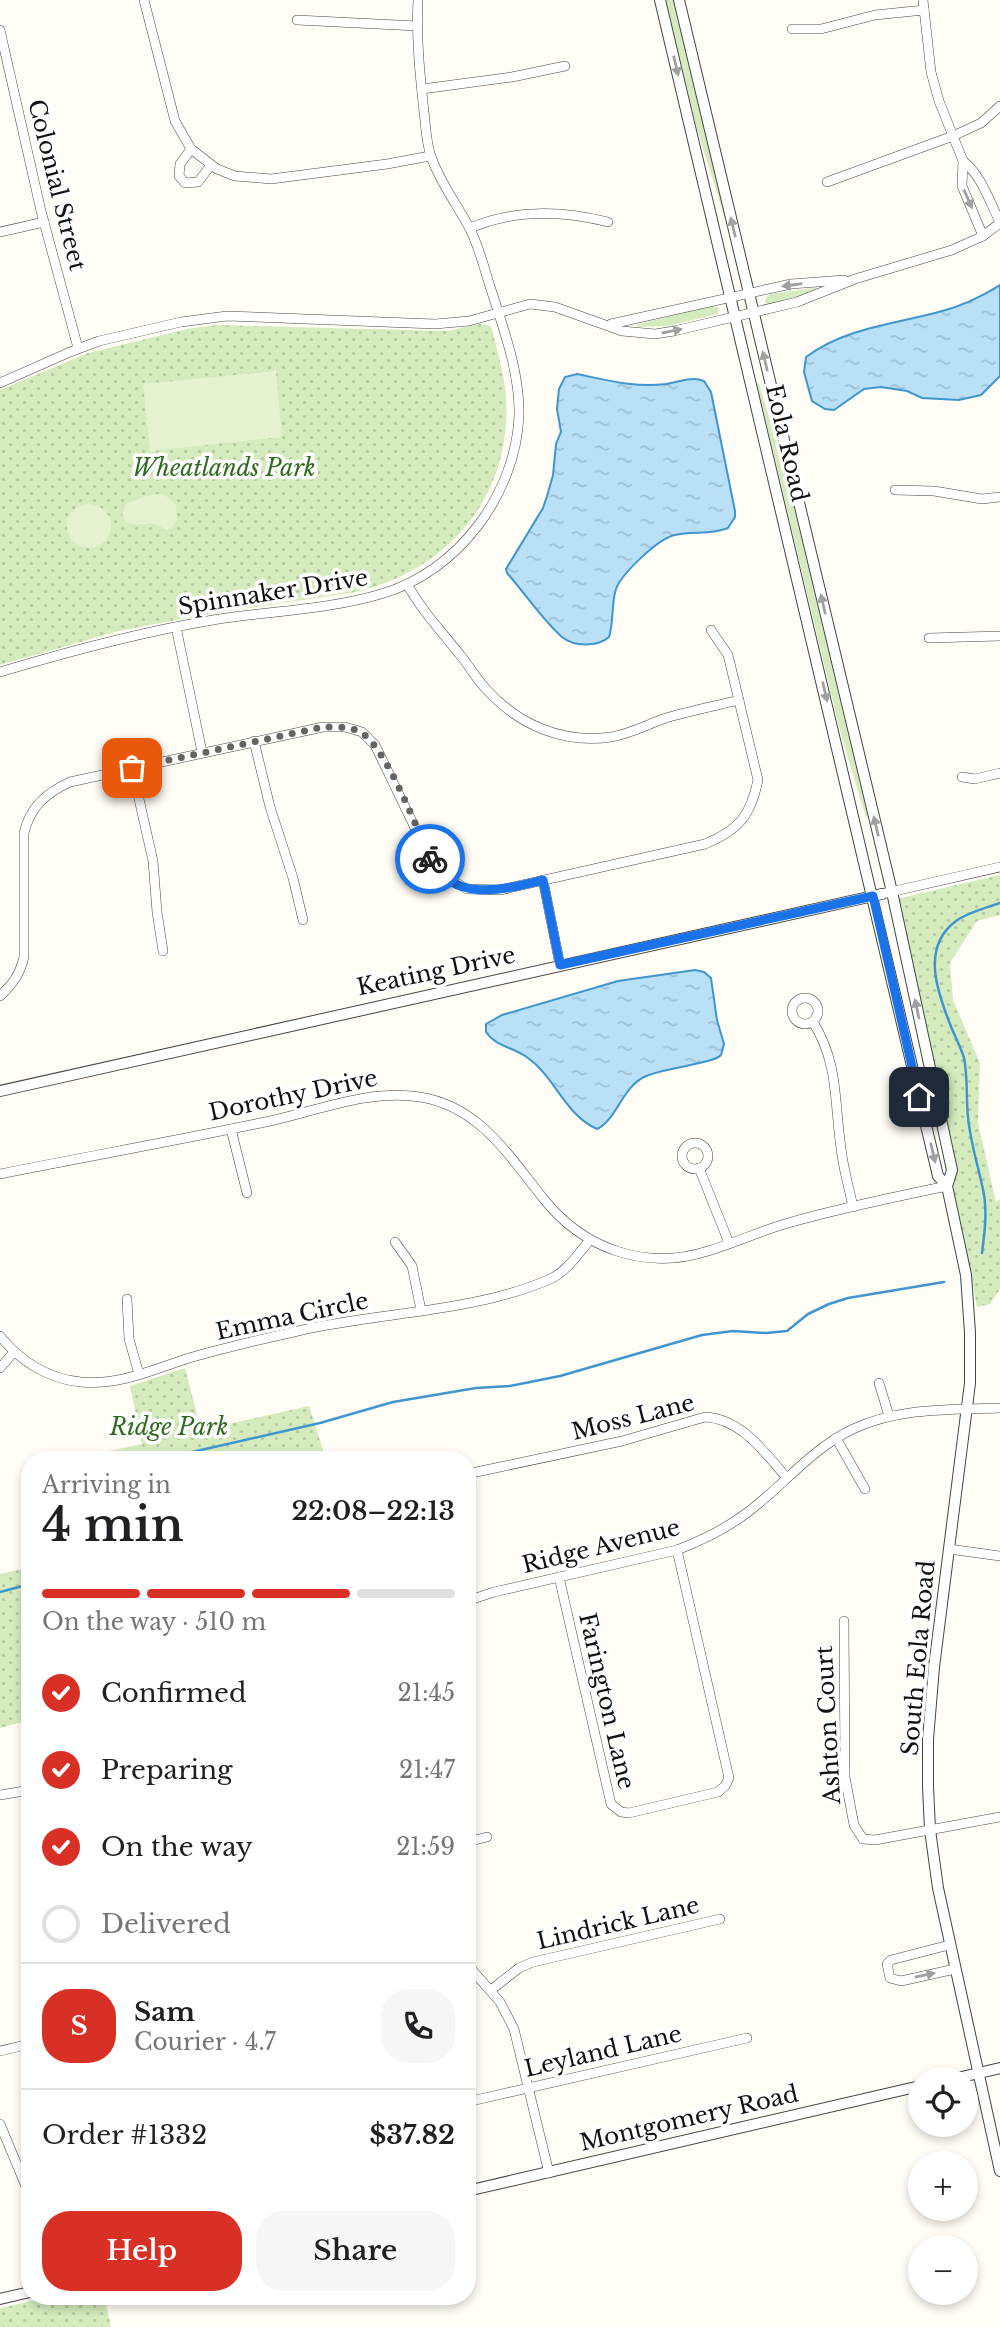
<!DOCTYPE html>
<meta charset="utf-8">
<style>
body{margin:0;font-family:"Libre Baskerville",serif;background:#f6f6f6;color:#202124;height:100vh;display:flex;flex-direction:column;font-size:26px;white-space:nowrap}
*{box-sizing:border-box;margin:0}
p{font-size:23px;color:#757577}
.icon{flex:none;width:38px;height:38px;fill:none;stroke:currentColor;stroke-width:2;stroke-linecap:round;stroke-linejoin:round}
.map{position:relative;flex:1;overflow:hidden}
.side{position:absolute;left:21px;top:1451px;width:455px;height:854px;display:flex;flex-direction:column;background:#fff;border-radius:28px;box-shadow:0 4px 10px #0003}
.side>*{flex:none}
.buttons{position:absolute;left:908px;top:2067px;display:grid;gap:14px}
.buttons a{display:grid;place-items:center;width:70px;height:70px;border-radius:50%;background:#fff;box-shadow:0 4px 10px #0003;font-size:35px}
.pin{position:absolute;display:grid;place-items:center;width:60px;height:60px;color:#fff;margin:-30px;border-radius:14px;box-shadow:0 4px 10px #0006}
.courier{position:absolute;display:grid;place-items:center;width:70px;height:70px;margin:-35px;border:5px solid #1a73e8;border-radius:50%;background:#fff;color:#222;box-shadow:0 2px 9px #0007}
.overview em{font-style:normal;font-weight:600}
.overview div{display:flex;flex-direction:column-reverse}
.overview{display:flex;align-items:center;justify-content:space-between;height:119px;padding:0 21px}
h1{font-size:46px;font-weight:600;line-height:52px}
.bar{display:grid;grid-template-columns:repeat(4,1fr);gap:10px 7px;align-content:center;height:84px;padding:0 21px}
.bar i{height:9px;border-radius:5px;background:#e0e0e0}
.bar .active{background:#d93025}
.bar p{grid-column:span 4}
.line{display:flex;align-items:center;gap:18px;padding:0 21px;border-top:2px solid #e0e0e0}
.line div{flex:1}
.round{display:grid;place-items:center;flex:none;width:74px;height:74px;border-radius:28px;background:#f6f6f6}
ol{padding:0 21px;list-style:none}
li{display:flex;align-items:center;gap:21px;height:77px}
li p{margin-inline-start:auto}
li .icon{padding:7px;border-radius:50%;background:#d93025;color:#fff;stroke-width:4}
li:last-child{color:#757577}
li i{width:38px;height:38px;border:4px solid #e0e0e0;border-radius:50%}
.button{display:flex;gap:14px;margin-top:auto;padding:14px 21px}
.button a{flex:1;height:80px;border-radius:28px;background:#d93025;color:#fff;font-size:28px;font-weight:600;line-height:80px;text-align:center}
.button a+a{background:#f6f6f6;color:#202124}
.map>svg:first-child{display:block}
.grass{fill:#d5ebbd}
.park{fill:url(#park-dots)}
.pitch{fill:#e6f2cf}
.water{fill:url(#water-ripples);stroke:#3f96cf;stroke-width:2}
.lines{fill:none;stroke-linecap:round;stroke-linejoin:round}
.stream{stroke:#3f96cf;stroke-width:2.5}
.minor-casing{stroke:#444;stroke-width:10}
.tertiary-casing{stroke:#444;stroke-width:12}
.minor{stroke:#fff;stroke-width:9}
.tertiary{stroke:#fff;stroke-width:10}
.oneway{fill:#a0a0a0}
.done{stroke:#646461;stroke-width:7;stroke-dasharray:0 12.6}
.route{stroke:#1a73e8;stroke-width:9}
.labels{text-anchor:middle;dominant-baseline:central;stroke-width:7;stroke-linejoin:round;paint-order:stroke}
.street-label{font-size:23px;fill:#111;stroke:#fff}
.park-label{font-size:23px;font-style:italic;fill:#2f6b1f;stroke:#fff}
</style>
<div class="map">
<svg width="1000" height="2327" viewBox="0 0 1000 2327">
<defs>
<pattern id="park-dots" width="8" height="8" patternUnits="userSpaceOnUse" patternTransform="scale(1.75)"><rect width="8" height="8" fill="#d5ebbd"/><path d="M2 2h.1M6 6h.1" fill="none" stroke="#b6c8a1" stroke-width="1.8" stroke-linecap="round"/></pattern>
<pattern id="water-ripples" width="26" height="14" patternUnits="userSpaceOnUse" patternTransform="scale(1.75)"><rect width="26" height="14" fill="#b9e0f7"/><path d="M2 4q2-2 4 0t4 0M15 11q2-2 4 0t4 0" fill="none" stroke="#9ebfd3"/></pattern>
</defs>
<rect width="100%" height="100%" fill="#fffdf5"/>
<g class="grass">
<polygon points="666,0 673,0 728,229 697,129"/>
<polygon points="822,287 822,289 796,300 769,305 765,302 766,297 770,294"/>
<polygon points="712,306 718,307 718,314 668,326 637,327 638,324"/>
<polygon points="759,383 786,474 868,817 866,818 840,731 757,384"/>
</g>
<g class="park">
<path d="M479 324 489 325 492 329C497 351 505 375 506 398 512 496 449 570 356 592L202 615 119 631 0 665V390L88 353 187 329 217 325 448 331Z"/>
<polygon points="1000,875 1000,915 977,921 950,963 953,1000 980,1063 978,1123 996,1202 1000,1199 1000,1289 990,1304 977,1307 896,899"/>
<polygon points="185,1368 201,1430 309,1406 326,1459 71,1459 142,1444 130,1386"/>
<polygon points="30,1567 30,1720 0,1728 0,1574"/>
<polygon points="55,2296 104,2296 111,2327 0,2327 0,2308"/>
</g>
<g class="pitch">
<polygon points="276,371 282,437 150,451 143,384"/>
<path d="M159 494 166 496 176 505 177 520 171 529 165 530C150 516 141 530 126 522L122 514 126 504 142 497Z"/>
<circle cx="89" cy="526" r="22"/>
</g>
<g class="water">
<path d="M1000 285V376L981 395 959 400 922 398 907 391 881 387 864 389 834 410 825 409 812 401 804 372 806 357C844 329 891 324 935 313 956 308 981 297 1000 285Z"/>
<path d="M577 374C607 380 634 388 666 384 678 382 692 376 704 381L711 392 735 511V517L728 528C712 535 692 531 675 535 659 538 622 573 616 589 611 604 614 622 609 637 598 647 574 647 562 637 545 623 523 591 507 573L506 569 543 508 547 496 553 475 556 444 561 432 557 409 559 389 565 377Z"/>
<path d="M695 970 704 972 711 978 717 1020 724 1044 721 1055C713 1064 661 1068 644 1077 622 1088 617 1119 597 1129 565 1115 555 1077 528 1058 514 1047 496 1047 486 1032V1024L502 1015 618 981Z"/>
</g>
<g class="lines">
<g class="stream">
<path d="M982 1253C985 1230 988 1208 982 1185 977 1162 970 1140 968 1117 966 1098 968 1078 964 1058 961 1047 954 1035 950 1024 937 991 921 947 956 921 968 912 986 908 1000 903"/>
<polyline points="157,1460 320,1423 393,1402 476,1388 510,1386 560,1376 702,1335 733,1331 766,1333 787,1331 808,1314 829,1304 848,1298 944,1282"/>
<polyline points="0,1592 30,1584"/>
</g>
<defs>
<g id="minor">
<polyline points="144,0 175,121 191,149 217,169 235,176 271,179 387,164 430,156"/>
<polyline points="923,0 931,72 939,101 963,161 962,186 983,236"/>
<polyline points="297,20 417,26"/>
<polyline points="792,29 821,29 875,15 924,10"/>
<polyline points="0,30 41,211 78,348"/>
<polyline points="422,89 512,77 565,66"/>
<polyline points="191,149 180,164 179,176 185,183 198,182 211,165"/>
<path d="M963 161C982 176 989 201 1000 222"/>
<polyline points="827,182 953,136 981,123 1000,106"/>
<path d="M470 228C515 209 561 210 608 222"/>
<polyline points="0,232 44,222"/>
<polyline points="611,324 791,284 844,280"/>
<polyline points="0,383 70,352 99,341 181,322 227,316 435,324 469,321 530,304 555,307 622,331 655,334 674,331 797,302 855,279 952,250 983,236 1000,223"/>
<polyline points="895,490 934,491 982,499 1000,497"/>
<path d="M407 584C422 611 442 632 461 656 470 667 477 680 487 690 519 725 563 744 611 737 630 734 648 724 666 718 690 711 715 706 739 700"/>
<polyline points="176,627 202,752"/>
<polyline points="929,638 1000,636"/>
<path d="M0 672C70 651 140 632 213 620 268 611 327 610 381 594 458 572 516 494 519 415 520 370 501 322 488 280 483 263 478 245 470 229 458 206 441 184 432 159 426 145 426 127 424 112 420 75 416 38 418 0"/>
<polyline points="254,741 270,807 293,878 303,920"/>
<polyline points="132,768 153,861 157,912 163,951"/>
<polyline points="962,777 975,779 1000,773"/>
<polyline points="543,880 560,965"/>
<polyline points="886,893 1000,867"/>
<path d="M0 996C13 984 20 974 24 957V833C30 807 46 793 70 782L323 727H345L362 732 375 745 432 863 444 876 467 889 500 890 705 844C739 830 751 815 758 780L728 655 711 630"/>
<circle cx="805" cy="1011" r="13"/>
<path d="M813 1022C839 1064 834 1101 841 1148 843 1168 849 1187 853 1207"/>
<polyline points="231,1129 247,1193"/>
<circle cx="695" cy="1156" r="13"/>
<polyline points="699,1168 729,1243"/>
<path d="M0 1174C90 1156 180 1140 270 1121 320 1110 369 1089 420 1097 479 1106 509 1156 543 1198 583 1249 645 1271 708 1251 735 1243 760 1231 788 1223 840 1208 894 1197 947 1186"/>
<polyline points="395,1242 412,1266 421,1310"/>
<polyline points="127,1299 129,1339 139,1374"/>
<path d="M0 1336C20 1361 48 1379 81 1382 118 1386 155 1369 189 1358 225 1348 262 1339 298 1331 380 1312 470 1313 548 1280 567 1272 577 1255 590 1240"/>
<polyline points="0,1368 14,1352"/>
<polyline points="879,1383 889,1416"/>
<polyline points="836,1438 865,1489"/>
<path d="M467 1474 622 1441 705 1417C742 1419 764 1452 787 1478"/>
<polyline points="949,1549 1000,1556"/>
<polyline points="559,1577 611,1804 621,1812 629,1813 718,1792 725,1786 729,1778 677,1550"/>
<path d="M467 1601 494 1592 677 1550C703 1540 726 1529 748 1512 784 1485 811 1449 853 1429 900 1407 950 1410 1000 1408"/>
<polyline points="844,1621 845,1777 854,1825 863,1839 875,1840 1000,1817"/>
<polyline points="0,1795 30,1790"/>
<polyline points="467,1842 487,1837"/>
<polyline points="949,1945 891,1960 887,1964 890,1978 901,1981 955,1969"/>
<polyline points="467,1964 500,2002 514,2029 549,2173"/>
<polyline points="491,1990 519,1968 533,1962 720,1919"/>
<polyline points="0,2051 30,2044"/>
<polyline points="467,2102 747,2038"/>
<polyline points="0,2124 30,2196"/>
</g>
<g id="tertiary">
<polyline points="660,0 938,1176 947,1186"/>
<polyline points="679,0 892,892 952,1170 947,1186 966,1275 970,1333 970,1383 934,1667 928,1739 928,1786 930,1830 938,1888 1000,2171"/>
<polyline points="0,1091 882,894"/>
<polyline points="953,2079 1000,2068"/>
<polyline points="467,2191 920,2086"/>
<polyline points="0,2299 30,2292"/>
</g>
</defs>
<use href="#minor" class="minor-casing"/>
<use href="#tertiary" class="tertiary-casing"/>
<use href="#minor" class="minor"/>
<use href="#tertiary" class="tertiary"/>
</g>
<defs><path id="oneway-solid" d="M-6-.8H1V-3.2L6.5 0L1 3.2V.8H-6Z" transform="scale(1.75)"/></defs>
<g class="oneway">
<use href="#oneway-solid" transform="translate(676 66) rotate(77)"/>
<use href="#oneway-solid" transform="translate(968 199) rotate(66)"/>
<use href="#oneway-solid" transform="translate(733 227) rotate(-103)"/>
<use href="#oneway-solid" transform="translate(792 285) rotate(172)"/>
<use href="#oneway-solid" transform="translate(672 331) rotate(-11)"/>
<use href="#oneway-solid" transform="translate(765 361) rotate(-103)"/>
<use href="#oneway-solid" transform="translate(823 604) rotate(-103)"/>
<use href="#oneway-solid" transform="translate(825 692) rotate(77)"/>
<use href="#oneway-solid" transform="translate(876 826) rotate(-103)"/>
<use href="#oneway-solid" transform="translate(917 1009) rotate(-102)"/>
<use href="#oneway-solid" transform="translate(933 1153) rotate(77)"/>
<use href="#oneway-solid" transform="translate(925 1975) rotate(-12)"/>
</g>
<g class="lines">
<path class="done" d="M132 768 323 727C335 727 349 726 360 732 385 744 418 831 430 859"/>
<path class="route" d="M430 859C453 903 503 890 543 880L560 965 873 896 919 1097"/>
</g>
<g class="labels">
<g class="street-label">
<text transform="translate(57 185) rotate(76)">Colonial Street</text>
<text transform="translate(787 443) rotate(77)">Eola Road</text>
<text transform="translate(273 592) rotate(-9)">Spinnaker Drive</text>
<text transform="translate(436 971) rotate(-12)">Keating Drive</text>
<text transform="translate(293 1095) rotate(-12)">Dorothy Drive</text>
<text transform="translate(292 1316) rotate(-12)">Emma Circle</text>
<text transform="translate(633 1417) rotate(-14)">Moss Lane</text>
<text transform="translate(601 1546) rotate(-14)">Ridge Avenue</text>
<text transform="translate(918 1658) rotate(-85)">South Eola Road</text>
<text transform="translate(607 1701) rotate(77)">Farington Lane</text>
<text transform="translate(828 1725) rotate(-93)">Ashton Court</text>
<text transform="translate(618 1923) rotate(-13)">Lindrick Lane</text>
<text transform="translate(603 2051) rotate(-13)">Leyland Lane</text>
<text transform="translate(689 2118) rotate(-13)">Montgomery Road</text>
</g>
<g class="park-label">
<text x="224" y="468">Wheatlands Park</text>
<text x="169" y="1427">Ridge Park</text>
</g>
</g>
</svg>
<div class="buttons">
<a><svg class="icon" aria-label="locate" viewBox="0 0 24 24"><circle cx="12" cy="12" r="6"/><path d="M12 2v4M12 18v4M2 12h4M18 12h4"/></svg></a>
<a>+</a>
<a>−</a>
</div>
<div class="pin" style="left:132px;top:768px;background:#ea580c"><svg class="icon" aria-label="bag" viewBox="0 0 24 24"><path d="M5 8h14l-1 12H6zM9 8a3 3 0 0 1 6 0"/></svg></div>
<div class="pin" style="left:919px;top:1097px;background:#1f2937"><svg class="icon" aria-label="home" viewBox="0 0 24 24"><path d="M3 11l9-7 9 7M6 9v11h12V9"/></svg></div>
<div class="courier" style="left:430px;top:859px"><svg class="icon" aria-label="bike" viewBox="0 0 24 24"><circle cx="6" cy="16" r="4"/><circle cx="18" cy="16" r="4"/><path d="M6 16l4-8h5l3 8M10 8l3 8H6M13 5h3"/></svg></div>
<section class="side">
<div class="overview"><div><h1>4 min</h1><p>Arriving in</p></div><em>22:08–22:13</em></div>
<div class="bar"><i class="active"></i><i class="active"></i><i class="active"></i><i></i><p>On the way · 510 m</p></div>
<ol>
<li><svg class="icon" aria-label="check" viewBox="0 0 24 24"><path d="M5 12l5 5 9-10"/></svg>Confirmed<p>21:45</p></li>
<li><svg class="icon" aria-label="check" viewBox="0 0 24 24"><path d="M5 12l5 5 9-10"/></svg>Preparing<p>21:47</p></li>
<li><svg class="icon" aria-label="check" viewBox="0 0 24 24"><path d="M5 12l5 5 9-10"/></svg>On the way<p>21:59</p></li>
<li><i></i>Delivered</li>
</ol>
<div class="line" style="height:126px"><b class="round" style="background:#d93025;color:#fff">S</b><div><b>Sam</b><p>Courier · 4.7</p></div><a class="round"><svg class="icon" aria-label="phone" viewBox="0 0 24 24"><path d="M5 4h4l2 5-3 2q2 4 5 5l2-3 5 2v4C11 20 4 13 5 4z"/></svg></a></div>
<div class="line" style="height:91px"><div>Order #1332</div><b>$37.82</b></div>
<div class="button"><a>Help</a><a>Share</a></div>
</section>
</div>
